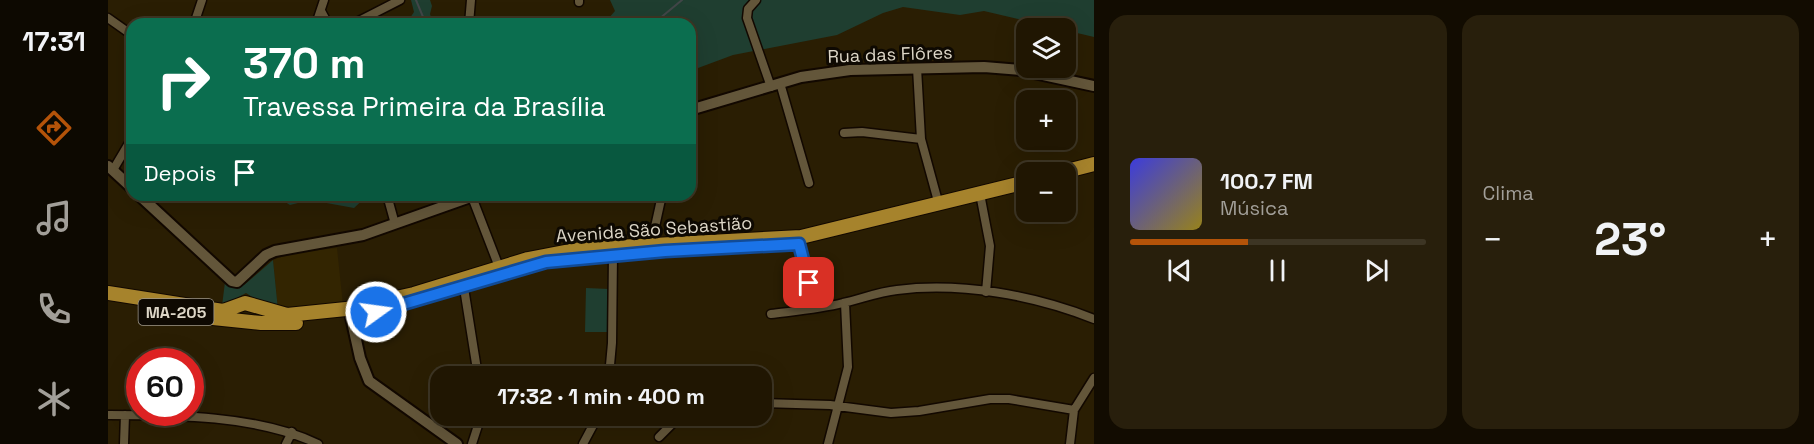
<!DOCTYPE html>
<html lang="pt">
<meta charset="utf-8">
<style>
body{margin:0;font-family:"Space Grotesk",sans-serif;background:#281f0c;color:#f1f3f6;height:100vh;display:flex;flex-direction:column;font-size:22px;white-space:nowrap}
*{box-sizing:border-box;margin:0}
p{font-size:20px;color:#a29f99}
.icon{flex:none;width:33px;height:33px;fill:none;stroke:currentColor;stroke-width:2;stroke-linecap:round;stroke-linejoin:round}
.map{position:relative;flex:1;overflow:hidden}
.side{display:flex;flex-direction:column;gap:15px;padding:15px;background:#120c01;width:720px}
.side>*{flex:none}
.banner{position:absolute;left:18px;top:18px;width:570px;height:183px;border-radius:18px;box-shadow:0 6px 24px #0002,0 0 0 2px #3d3524;background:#0b6e4f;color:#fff;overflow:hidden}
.fabs{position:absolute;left:908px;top:18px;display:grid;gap:12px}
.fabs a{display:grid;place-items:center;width:60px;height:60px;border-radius:12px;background:#201602;box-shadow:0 6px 24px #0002,0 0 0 2px #3d3524;font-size:30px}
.speed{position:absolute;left:18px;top:348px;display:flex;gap:12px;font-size:30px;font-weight:700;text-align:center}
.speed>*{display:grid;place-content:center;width:78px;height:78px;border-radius:50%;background:#201602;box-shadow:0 6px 24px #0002,0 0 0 2px #3d3524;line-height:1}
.speed .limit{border:9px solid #d22;background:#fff;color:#111}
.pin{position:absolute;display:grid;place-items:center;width:51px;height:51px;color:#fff;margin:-26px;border-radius:12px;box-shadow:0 3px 9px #0006}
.me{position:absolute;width:66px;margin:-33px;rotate:76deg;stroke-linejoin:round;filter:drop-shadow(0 0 4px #0008)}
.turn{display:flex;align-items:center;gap:21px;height:126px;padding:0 18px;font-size:27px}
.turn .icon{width:78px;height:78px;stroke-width:2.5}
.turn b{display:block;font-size:42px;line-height:51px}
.then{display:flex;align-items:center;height:57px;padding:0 18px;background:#0003;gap:12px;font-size:22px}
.big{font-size:45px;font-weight:700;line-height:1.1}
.side .tile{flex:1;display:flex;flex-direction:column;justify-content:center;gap:9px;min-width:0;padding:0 21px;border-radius:18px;background:#281f0c}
.song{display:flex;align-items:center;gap:18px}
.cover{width:72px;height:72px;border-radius:9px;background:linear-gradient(135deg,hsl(240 70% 55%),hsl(50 70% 35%))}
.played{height:6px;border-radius:3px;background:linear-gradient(90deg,#b45309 40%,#3d3524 40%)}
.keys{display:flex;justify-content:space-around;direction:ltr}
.heat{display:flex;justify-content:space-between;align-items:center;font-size:33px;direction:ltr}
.side .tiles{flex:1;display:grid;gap:15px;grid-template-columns:repeat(2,1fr)}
.trip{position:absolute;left:322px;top:366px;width:342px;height:60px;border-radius:18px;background:#201602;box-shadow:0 6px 24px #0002,0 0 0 2px #3d3524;font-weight:700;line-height:60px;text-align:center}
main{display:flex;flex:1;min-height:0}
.tab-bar{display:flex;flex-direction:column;width:108px;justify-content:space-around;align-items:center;background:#0d0901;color:#a29f99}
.tab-bar .icon{width:42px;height:42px}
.tab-bar .on{color:#b45309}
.tab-bar b{font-size:27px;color:#f1f3f6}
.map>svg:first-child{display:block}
.built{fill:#332501}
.green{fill:#1f3e30}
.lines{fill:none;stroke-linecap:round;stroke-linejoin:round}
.stream{stroke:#424648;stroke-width:2}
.minor-casing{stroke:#120800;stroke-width:11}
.tertiary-casing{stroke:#120800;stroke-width:14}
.primary-casing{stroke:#120800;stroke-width:16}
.minor{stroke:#63563a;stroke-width:8}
.tertiary{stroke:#63563a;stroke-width:10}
.primary{stroke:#a6832c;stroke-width:14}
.route-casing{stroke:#114b97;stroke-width:15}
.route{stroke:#1a73e8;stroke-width:10}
.labels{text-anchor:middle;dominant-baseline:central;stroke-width:6;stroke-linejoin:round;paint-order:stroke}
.shield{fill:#0e0902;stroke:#9f988c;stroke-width:1.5}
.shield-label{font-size:16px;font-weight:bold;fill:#ddd6c7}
.street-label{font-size:18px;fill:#ddd6c7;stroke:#0e0902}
</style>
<main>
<nav class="tab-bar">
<b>17:31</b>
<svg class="icon on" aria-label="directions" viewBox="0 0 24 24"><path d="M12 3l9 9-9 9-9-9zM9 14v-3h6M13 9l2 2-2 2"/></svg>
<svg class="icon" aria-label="music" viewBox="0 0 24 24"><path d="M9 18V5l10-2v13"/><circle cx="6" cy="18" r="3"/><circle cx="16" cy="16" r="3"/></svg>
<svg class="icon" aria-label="phone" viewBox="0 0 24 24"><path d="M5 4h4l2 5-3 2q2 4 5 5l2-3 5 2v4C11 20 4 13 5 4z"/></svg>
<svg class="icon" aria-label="climate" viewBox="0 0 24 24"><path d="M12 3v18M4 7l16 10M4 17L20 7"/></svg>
</nav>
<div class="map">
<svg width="986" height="444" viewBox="0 0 986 444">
<rect width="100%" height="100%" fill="#2a1e03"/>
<path class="built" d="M 229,248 L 235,305 L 170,310 L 165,260 L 183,253 Z"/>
<path class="green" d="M 303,0 L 322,0 L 324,6 L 322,14 L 325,24 L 298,24 L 306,12 Z
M 502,0 L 986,0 L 986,37 L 876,11 L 852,15 L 795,7 L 775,13 L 729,35 L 625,55 L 582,71 L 582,24 L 442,24 L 500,19 L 507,11 Z
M 166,195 L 260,195 L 246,208 L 202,200 L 182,205 Z
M 165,260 L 170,310 L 158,306 L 138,293 L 114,306 L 117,282 L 127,287 L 136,285 Z
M 478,288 L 501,289 L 500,332 L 477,332 Z"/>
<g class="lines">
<path class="stream" d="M 308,0 L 318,24
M 545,24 L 574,0"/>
<g class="minor-casing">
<path id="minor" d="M 471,0 L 471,2
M 648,0 L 640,9 L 639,18 L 663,87
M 213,11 L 220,24
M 0,18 L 24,35
M 86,24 L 94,0
M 208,24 L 216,0
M 245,24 L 292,0
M 361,24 L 363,0
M 809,68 L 813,139 L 831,205
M 672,83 L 701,183
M 736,133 L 754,132 L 813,139
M 5,170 L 24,138
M 279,195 L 287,224
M 364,197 L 391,267
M 873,199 L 882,246 L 878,292
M 691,244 L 701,283
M 543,245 L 554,195
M 356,288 L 370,376
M 663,314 C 687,311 712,309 735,303 C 753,299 770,292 789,290 C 853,282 926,295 986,319
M 501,376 L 504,343 L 505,255
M 654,403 L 722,405 L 783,413 L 811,411 L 882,399 L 901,399 L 966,410
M 0,415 C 66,415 150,415 210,444
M 551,437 L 572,416
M 16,444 L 17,415
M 178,444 L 184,432
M 364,444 L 373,416
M 475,444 L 490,416
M 720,444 L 740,367 L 737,303
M 962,444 L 966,410 L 986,378"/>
</g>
<g class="tertiary-casing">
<path id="tertiary" d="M 582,110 L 693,77 L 742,70 L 876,67 L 912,70 L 986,86
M 0,166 L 24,188
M 31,195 L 124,281 L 129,282 L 158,255 L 167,251 L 255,235 L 368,195
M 243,317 L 252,358 L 261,381 L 349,444"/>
</g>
<g class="primary-casing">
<path id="primary" d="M 955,172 L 986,164
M 0,293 L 115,311 L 137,303 L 179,315 L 238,309 L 306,294 L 420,259 L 472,249 L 693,237 L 918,182
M 105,318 L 153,323 L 188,323"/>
</g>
<use href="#minor" class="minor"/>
<use href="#tertiary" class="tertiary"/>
<use href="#primary" class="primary"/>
</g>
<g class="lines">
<g class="route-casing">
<path id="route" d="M 268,312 L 438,262 L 557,251 L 691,244 L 701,283"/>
</g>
<use href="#route" class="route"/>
</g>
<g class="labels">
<rect class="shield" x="30.5" y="299" width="75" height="26" rx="4.5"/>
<g class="shield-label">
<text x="68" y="312">MA-205</text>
</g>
<g class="street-label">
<text transform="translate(782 54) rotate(-2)">Rua das Flôres</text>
<text transform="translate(546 229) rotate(-4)">Avenida São Sebastião</text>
</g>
</g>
</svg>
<div class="fabs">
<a><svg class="icon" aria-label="layers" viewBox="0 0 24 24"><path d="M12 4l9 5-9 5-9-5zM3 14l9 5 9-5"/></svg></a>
<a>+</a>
<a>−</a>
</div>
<div class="speed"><div class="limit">60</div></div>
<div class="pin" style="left:701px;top:283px;background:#d93025"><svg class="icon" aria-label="arrive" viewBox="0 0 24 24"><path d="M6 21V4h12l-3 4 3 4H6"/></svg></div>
<svg class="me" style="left:268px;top:312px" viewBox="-20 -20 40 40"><circle r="17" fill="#1a73e8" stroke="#fff" stroke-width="3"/><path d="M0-11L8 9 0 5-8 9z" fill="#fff"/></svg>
<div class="trip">17:32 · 1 min · 400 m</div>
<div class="banner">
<div class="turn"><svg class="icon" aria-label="right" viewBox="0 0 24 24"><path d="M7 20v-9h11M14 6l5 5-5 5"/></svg><div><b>370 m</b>Travessa Primeira da Brasília</div></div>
<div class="then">Depois<svg class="icon" aria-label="arrive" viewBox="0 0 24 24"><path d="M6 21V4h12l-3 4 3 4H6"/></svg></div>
</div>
</div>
<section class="side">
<div class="tiles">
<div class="tile">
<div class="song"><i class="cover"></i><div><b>100.7 FM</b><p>Música</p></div></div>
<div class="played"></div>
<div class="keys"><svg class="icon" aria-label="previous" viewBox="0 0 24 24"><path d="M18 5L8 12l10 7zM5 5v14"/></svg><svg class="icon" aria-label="pause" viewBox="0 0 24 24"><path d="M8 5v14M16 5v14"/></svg><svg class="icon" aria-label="next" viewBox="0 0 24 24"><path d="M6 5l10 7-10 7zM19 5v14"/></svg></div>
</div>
<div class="tile"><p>Clima</p>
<div class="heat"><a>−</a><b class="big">23°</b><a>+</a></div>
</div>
</div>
</section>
</main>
